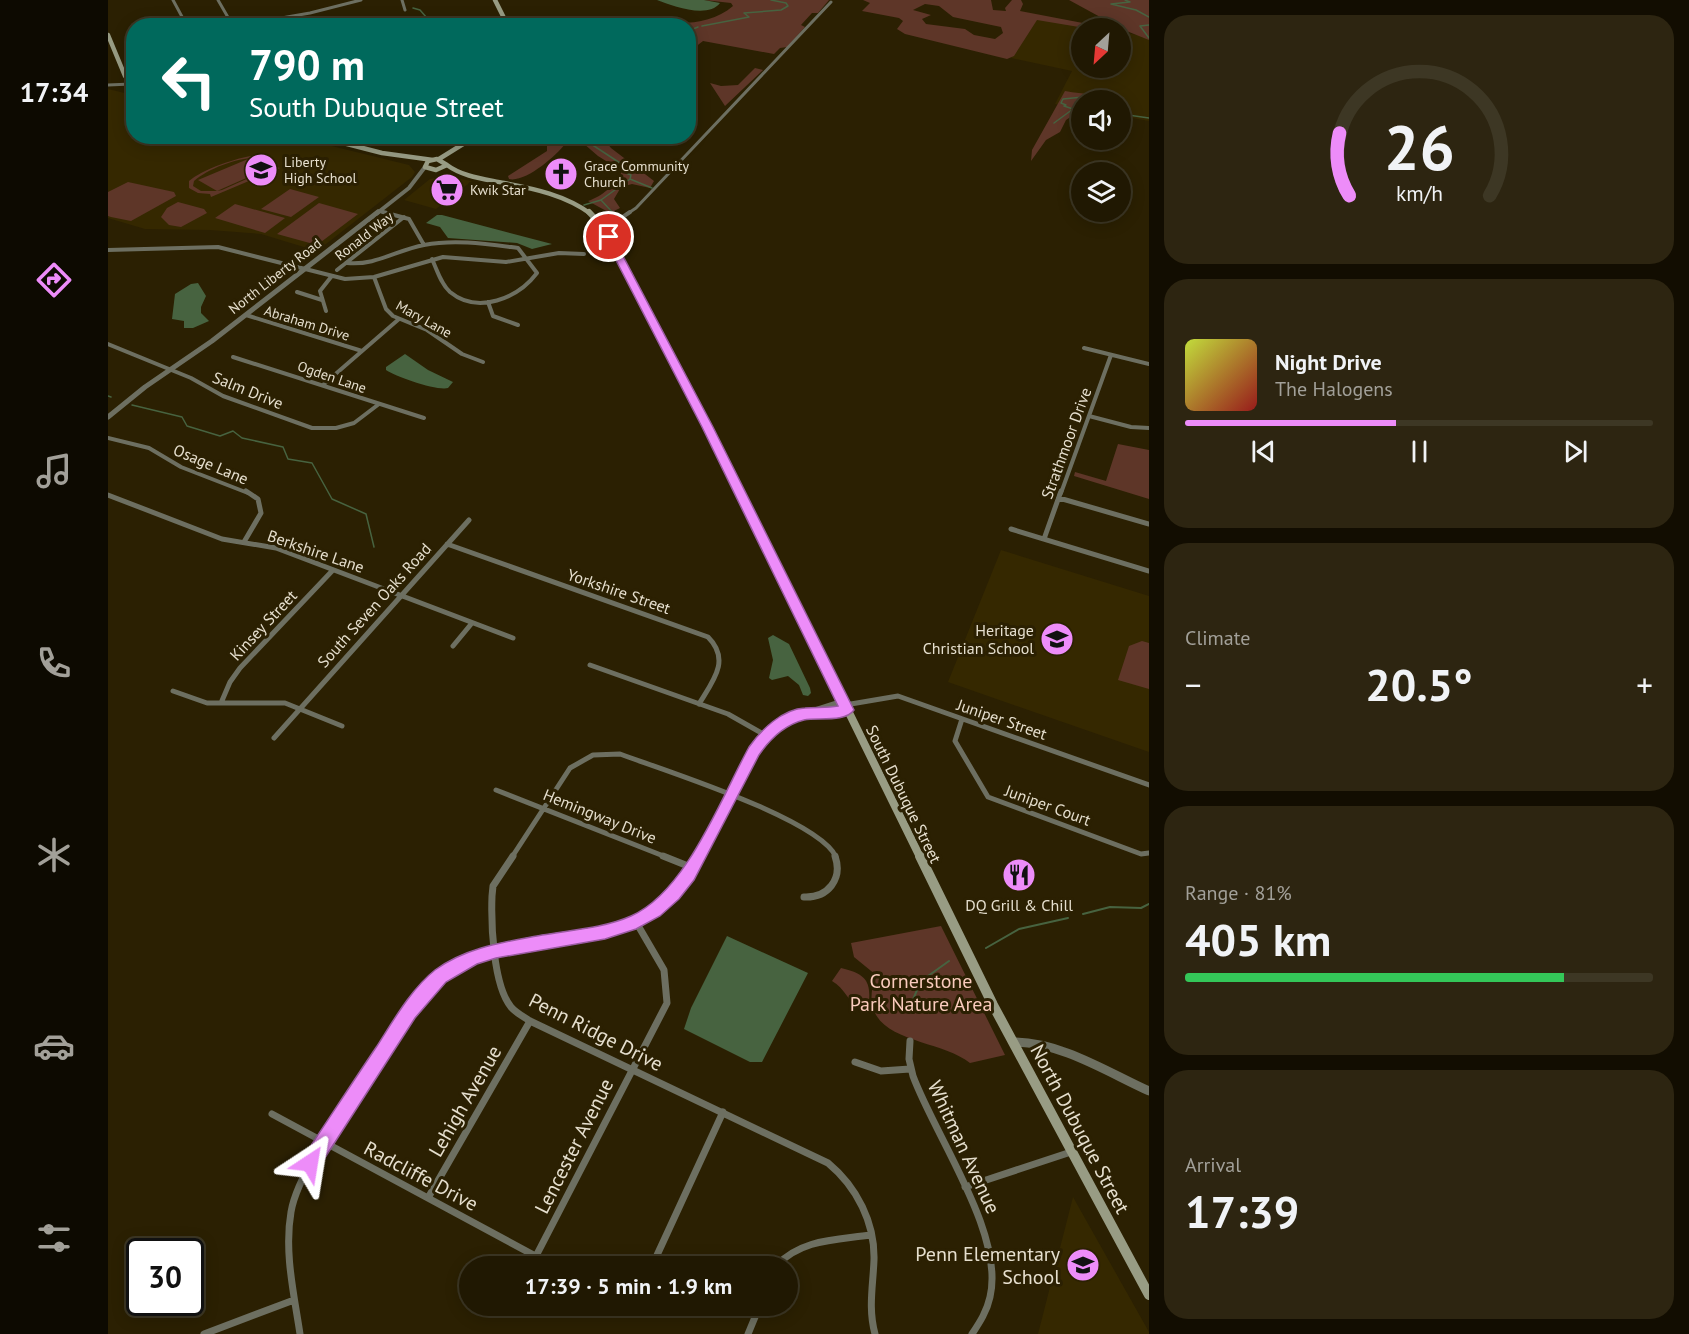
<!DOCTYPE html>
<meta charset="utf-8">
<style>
body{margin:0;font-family:"PT Sans",sans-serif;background:#2d2511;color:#f1f3f6;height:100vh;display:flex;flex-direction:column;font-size:22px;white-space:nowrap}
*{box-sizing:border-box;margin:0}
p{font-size:20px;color:#a2a099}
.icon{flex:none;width:33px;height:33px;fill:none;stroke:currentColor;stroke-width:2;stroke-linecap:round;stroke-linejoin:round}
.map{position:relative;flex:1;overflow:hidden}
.side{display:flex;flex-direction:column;gap:15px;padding:15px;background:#120d01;width:540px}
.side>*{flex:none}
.banner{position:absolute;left:18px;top:18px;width:570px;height:126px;border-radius:24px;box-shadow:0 3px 15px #0003,0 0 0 2px #3d3724;background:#00695c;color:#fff;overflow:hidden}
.needle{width:39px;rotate:206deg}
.buttons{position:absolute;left:963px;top:18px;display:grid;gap:12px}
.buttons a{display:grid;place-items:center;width:60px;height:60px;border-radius:50%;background:#201802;box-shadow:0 3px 15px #0003,0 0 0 2px #3d3724;font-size:30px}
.speed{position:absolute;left:18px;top:1238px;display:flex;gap:12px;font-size:30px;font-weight:700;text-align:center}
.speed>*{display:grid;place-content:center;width:78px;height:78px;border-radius:50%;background:#201802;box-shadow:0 3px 15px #0003,0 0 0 2px #3d3724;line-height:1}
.speed .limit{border:3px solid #111;border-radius:9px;background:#fff;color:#111}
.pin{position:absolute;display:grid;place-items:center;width:51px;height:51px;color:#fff;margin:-26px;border:3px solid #fff;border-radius:50%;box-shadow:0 2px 6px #0007}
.me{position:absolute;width:66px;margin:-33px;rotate:33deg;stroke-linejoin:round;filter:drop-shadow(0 0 4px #0008)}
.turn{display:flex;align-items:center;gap:21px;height:126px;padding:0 24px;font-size:27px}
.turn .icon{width:78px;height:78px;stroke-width:2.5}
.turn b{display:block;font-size:42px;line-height:51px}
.big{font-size:45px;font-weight:800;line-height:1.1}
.side .widget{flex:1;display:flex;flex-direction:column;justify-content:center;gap:9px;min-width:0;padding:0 21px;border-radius:24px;background:#2d2511}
.side .dial{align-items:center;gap:0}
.dial svg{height:156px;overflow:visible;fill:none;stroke:#3d3724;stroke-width:7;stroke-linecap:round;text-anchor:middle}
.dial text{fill:#f1f3f6;stroke:none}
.song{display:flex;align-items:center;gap:18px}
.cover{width:72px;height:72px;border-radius:9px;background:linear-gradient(135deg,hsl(70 70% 55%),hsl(0 70% 35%))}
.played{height:6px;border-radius:3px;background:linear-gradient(90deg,#ed8cf9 45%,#3d3724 45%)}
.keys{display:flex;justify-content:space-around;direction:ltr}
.heat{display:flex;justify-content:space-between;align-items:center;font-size:33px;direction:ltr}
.charge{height:9px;border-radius:4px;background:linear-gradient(90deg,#34c759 81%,#3d3724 0)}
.trip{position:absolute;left:351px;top:1256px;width:339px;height:60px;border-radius:30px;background:#201802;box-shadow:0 3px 15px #0003,0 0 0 2px #3d3724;font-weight:800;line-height:60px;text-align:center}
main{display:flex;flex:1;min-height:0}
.tabs{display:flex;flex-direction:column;width:108px;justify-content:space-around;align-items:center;background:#0d0a01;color:#a2a099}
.tabs .icon{width:42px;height:42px}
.tabs .on{color:#ed8cf9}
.tabs b{font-size:27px;color:#f1f3f6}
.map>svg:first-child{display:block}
.built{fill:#352800}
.green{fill:#5e3628;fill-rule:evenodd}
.water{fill:#476340}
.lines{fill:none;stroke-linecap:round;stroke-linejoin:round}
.stream-far1{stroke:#476340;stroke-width:1.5}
.stream{stroke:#476340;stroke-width:2}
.minor-far3{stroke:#6d6f61;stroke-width:3}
.minor-far2{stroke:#6d6f61;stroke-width:4}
.minor-far1{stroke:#6d6f61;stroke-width:5}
.minor{stroke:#6d6f61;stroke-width:7}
.tertiary-far2{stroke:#6d6f61;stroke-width:4}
.tertiary-far1{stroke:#6d6f61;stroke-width:5}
.tertiary{stroke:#6d6f61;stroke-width:9}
.secondary-far3{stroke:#989c84;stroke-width:4.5}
.secondary-far2{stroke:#989c84;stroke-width:6}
.secondary-far1{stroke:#989c84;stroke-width:8}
.secondary{stroke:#989c84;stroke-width:10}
.route{fill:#ed8cf9;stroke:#9a5ba2;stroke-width:1.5}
.labels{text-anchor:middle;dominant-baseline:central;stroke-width:6;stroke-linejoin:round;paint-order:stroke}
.far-poi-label{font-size:14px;fill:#e6dfce;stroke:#2b2002;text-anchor:start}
.far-street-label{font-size:14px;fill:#e6dfce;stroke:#2b2002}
.street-label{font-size:16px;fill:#e6dfce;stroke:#2b2002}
.poi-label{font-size:16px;fill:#e6dfce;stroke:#2b2002;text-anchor:end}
.near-park-label{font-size:20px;fill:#facbbd;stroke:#2b2002}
.near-street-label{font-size:20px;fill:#e6dfce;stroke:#2b2002}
.near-poi-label{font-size:20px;fill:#e6dfce;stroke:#2b2002;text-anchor:end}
</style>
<main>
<nav class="tabs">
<b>17:34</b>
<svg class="icon on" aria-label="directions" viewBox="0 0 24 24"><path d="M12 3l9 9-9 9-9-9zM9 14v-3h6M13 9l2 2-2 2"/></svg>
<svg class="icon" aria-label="music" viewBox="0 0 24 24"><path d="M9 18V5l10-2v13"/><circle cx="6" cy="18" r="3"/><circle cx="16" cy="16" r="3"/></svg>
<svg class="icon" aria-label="phone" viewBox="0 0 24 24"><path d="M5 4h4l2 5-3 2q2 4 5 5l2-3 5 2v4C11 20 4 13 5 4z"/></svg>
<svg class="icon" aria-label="climate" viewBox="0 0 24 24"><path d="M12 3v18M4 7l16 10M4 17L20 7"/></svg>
<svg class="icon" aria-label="car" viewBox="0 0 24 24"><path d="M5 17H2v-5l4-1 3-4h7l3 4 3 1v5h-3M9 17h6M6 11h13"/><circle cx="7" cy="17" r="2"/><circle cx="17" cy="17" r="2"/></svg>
<svg class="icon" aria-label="filters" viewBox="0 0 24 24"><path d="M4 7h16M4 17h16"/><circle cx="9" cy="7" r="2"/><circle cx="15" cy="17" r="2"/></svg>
</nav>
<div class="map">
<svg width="1041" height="1334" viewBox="0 0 1041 1334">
<rect width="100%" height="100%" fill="#2b2002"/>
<path class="built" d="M 927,18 L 990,28 L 974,28 L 974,68 L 1012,68 L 1013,32 L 1041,37 L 1041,121 L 1013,116 L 1012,100 L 974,100 L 973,109 L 947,104 L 964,71 L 903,58 Z
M 0,89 L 25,95 L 26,136 L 187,137 L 301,165 L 307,172 L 304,177 L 209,251 L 153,234 L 102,230 L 37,229 L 0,218 Z
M 336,176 L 364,181 L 328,209 L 296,200 L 322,179 Z
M 893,550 L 1041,596 L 1041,752 L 840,682 Z
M 965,1197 L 1041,1332 L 1041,1334 L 930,1334 Z"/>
<path class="green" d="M 596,0 L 721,0 L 710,13 L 704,13 L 693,25 L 697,27 L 679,47 L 672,48 L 666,54 L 595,41 L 581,52 L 580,26 L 505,26 L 518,16 C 552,23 596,31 625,6 L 623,3 Z
M 755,0 L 883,0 L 885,10 L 898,11 L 897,8 L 904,0 L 913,0 L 915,4 L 912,11 L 1001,28 L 977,28 L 929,20 L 906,56 L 899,59 L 797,34 L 789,29 L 795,21 L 791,18 L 754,11 L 762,3 ZM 817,4 L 831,6 L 845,17 L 893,27 L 895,33 L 887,39 L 866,35 L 857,29 L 818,24 L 814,19 L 823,15 L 805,10 Z
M 961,0 L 1041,0 L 1041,40 L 1016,30 Z
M 647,68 L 655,70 L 617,106 L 602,83 L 613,86 L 630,85 Z
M 957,91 C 976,95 993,93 1011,100 L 974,100 L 973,110 L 958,120 L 952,132 L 938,140 L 923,161 L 924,150 Z
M 439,137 L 449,137 L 457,144 C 448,156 417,183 401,179 L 400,176 L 439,151 Z
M 468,137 L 494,137 L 503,148 L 546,181 L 542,188 L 524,184 L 513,187 L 506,199 L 512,208 L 502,213 L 480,201 C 493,197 509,184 514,171 L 490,156 Z
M 153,155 L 165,159 L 168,167 L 172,168 L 103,197 L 102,194 L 90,193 L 81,188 L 81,181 C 95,169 135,155 153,155 ZM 153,158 L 163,163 L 161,169 L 114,190 L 109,191 L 159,169 L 140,159 L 90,180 L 109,191 L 93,191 L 85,186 L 86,181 C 101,168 133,156 153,158 Z
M 20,182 L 66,192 L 68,196 L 23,221 L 3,217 L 0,216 L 0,192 Z
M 182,189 L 211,197 L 183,217 L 153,209 Z
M 70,202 L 96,209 L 99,213 L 73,227 L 61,225 L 53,217 L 59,208 Z
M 211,203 L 250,214 L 209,245 L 169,234 Z
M 127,204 L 177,218 L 157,233 L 107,218 Z
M 1010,444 L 1041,450 L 1041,499 L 966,476 L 967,472 L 998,481 Z
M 1034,641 L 1041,643 L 1041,689 L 1010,680 L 1021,646 Z
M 833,926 L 897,1055 L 862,1063 C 829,1036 743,1044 768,975 L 746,957 L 743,943 Z
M 733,968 C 760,974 764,983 760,1009 L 750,1009 C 739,999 737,989 724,981 Z"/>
<path class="water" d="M 549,0 L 596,0 L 612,3 C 600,19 564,6 549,0 Z
M 329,215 L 334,215 L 444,244 L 424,249 L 409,243 L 340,238 L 332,227 L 318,223 Z
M 90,283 L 98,296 L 93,307 L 93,313 L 101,321 L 85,328 L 76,328 L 76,321 L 64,319 L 67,294 L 83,284 Z
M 297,354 L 320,370 L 345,382 L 340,388 C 329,391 288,377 278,370 L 278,367 Z
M 665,635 L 681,644 L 702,688 L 703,693 L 700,696 L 695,695 L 691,685 L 680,676 L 664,680 L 661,678 L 665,660 L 660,638 Z
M 619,936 L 700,973 L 654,1062 L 642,1062 L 576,1029 L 583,1008 Z"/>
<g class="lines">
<path class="stream-far1" d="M 1017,0 L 1022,2 L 1003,4 L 1028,10 L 1041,17
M 305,8 L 312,10 L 319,18 L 330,19 L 342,26
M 1041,25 L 1032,26 L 1041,38
M 594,26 L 641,17 L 636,13 L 673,10 L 680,6 L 678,3 L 663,0
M 580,31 L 590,27
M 981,96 L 1003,100
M 1012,109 L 1020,115 L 1041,118
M 946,123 L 965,109 L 956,106 L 958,105 L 953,103 L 955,99 L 975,97
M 522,179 L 544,188
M 493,200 L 506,214
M 476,205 L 493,200 L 522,179 L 523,175 L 518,173 L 515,165 L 480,142 L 478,136
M 0,396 L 3,397
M 24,405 L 74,417 L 79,426 L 112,436 L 125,431 L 134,438 L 175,447 L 180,459 L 204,463 L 224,499 L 258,514 L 266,547"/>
<path class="stream" d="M 975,914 L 1002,907 L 1033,908 L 1041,904
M 878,948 L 911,929 L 960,918
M 800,1011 L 813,981 L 841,961"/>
<path class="minor-far3" d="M 65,0 L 79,26
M 110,0 L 125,26
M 294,0 L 297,10
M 397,20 L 419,20 L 433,26
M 127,26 L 202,13 L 253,0
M 0,85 L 23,84
M 270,211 L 281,214
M 519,214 L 528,208 L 723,2"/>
<path class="minor-far2" d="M 275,212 L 301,219 L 316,245
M 495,227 L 503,225 L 522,212
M 0,250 L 110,247 L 237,279 L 266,277 L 335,257 L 398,262 L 451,253 L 476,254
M 239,263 C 267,266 289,250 316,245 C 347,239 379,244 410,248 L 429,273 C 410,298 370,315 342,292 C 333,284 329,270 324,259
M 229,270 L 296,217
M 266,277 L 278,309 L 285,316 L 319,330 L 354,354 L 375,362
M 189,292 L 214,300
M 380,302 L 385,316 L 410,325
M 218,311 L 212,291 L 223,277
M 138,315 L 254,351
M 0,344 L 83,378 L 115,396 L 204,428 L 228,428 L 246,423 L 271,404
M 976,348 L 1041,364
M 125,357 L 316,418
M 216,384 L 291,319
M 981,416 L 1023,427 L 1041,428
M 0,438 L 41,448 L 73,467 L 140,493
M 953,493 L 1003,355"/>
<path class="minor-far1" d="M 0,495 L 114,539 L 168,548 L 405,638
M 951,498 L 1041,524
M 903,529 L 1041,571
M 936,539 L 953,491
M 136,542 L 153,513 L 150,499 L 138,491
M 339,544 L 600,637 C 623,660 605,681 591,704
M 345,646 L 364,623
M 482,665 L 620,714 L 657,735
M 65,691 L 99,703 L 177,703 L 234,726
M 113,703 L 122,682 L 132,668 L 225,570
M 737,705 L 790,696 L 1041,785
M 697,713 L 706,715 L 739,709
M 854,719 L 847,741 L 880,797 L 1033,854 L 1041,853
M 166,738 L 361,520
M 388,790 L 558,857
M 404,857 L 462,768 L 485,755 L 512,754 C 555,770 711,819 728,857
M 591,857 L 654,740 L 685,717 L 735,701"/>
<path class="minor" d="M 405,856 L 385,886 L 384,896 C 383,923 385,985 403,1007 C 408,1013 416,1017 422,1021 L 720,1163 C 749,1187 767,1223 766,1260 C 765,1286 760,1308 767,1334
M 555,856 L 585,868
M 696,897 C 720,898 735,879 727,856
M 802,1041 L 801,1059 L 805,1076 C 827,1136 897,1234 882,1297 C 879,1311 872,1322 864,1334
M 747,1062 L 773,1071 L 802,1069
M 164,1114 L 446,1266
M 857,1187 L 963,1152
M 320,1198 L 422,1021
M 428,1256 L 559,1003 L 556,970 L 528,922
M 544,1266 L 615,1112
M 668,1266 C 693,1239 728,1240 762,1235
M 96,1334 L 186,1300
M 192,1334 C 186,1294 176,1252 183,1212 C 190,1170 244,1099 268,1062 C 282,1041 295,1017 311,997 C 323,983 340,969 357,961 C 420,932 501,950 556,903 C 571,890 582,872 592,856
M 640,1334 L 652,1305"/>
<path class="tertiary-far2" d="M 268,214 L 301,188 L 317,167"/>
<path class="tertiary-far1" d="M 0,417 L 37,387 L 104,341 L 270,212"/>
<path class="tertiary" d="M 905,1042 C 953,1042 999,1072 1041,1091"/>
<path class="secondary-far3" d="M 387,0 L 400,26
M 0,35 L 17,76 L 26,86
M 208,136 L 274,153 L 325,160
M 329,159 L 339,165 L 328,170 L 317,167 L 320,161 Z
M 331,159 L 368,136
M 339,165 C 355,177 377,179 396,183 C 427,189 457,195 483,214"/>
<path class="secondary-far2" d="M 481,212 L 495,227 L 632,493"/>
<path class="secondary-far1" d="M 632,491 L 812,857"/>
<path class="secondary" d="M 812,856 L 885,1005 L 1041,1295"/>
</g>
<path class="route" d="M 501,235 L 505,237 L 605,427 L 746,710 C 737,723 709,717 696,720 C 676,725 662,739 651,755 L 586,880 L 571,899 L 552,916 L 528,929 L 497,939 L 388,958 L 369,964 L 338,982 L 307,1018 L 209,1170 L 202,1172 L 196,1170 L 193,1163 L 196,1156 C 220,1120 244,1083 269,1046 C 285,1021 303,989 327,970 C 358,947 397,942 434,935 C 463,930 496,928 523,916 C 578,892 613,798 641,747 C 653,730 674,709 697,708 C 709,707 719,708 730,706 L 594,427 L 496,237 Z"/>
<defs>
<g id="school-disc" transform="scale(1.725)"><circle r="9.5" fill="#ed8cf9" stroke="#2b2002"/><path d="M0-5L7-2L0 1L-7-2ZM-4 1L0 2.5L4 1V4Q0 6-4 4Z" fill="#111"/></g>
<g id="church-disc" transform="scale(1.725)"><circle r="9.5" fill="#ed8cf9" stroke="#2b2002"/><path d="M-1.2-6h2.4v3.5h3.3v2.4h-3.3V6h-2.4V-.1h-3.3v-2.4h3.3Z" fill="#111"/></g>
<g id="supermarket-disc" transform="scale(1.725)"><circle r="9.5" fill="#ed8cf9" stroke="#2b2002"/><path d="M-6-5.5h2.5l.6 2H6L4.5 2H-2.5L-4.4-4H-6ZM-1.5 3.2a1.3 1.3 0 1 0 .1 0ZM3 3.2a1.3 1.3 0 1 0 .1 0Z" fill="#111"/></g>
<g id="restaurant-disc" transform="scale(1.725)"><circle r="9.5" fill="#ed8cf9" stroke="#2b2002"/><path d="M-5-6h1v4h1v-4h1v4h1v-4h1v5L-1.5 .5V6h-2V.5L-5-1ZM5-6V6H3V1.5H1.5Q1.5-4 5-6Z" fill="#111"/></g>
</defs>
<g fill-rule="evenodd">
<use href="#school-disc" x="153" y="170"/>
<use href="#church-disc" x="453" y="174"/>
<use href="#supermarket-disc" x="339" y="190"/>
<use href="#school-disc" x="949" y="639"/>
<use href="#restaurant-disc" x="911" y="875"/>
<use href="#school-disc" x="975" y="1265"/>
</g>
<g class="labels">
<g class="far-poi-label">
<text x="176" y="162">Liberty<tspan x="176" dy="16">High School</tspan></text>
<text x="476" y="166">Grace Community<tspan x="476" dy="16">Church</tspan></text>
<text x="362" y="190">Kwik Star</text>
</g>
<g class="far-street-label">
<text transform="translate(256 236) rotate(-38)">Ronald Way</text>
<text transform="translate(167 276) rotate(-38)">North Liberty Road</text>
<text transform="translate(316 319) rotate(29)">Mary Lane</text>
<text transform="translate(199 323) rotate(17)">Abraham Drive</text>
<text transform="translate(224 377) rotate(19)">Ogden Lane</text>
</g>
<g class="street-label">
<text transform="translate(140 390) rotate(22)">Salm Drive</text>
<text transform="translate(958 443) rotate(-70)">Strathmoor Drive</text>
<text transform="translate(103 464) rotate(23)">Osage Lane</text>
<text transform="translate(208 551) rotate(19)">Berkshire Lane</text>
<text transform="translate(511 591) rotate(19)">Yorkshire Street</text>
<text transform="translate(266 605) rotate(-48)">South Seven Oaks Road</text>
<text transform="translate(155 625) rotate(-47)">Kinsey Street</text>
<text transform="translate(894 719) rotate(19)">Juniper Street</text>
<text transform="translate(796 794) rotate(64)">South Dubuque Street</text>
<text transform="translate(940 805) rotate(20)">Juniper Court</text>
<text transform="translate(492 816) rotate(22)">Hemingway Drive</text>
</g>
<g class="poi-label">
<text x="926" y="630">Heritage<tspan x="926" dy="18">Christian School</tspan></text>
<text x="911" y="905" text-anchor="middle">DQ Grill &amp; Chill</text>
</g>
<g class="near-park-label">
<text x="813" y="981">Cornerstone<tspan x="813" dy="23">Park Nature Area</tspan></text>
</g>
<g class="near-street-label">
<text transform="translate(488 1032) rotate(27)">Penn Ridge Drive</text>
<text transform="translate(357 1101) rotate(-60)">Lehigh Avenue</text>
<text transform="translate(972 1129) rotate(62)">North Dubuque Street</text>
<text transform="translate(466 1146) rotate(-63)">Lencester Avenue</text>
<text transform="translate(856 1147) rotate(65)">Whitman Avenue</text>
<text transform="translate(313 1176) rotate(28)">Radcliffe Drive</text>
</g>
<g class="near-poi-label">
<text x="952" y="1254">Penn Elementary<tspan x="952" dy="23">School</tspan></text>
</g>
</g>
</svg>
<div class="buttons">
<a><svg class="needle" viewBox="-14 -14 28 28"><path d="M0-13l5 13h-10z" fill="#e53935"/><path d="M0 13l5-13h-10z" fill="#a2a099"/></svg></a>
<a><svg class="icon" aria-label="sound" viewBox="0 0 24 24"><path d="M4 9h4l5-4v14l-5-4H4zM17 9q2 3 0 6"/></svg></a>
<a><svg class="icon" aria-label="layers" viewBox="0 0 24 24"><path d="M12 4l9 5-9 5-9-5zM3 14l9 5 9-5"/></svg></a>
</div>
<div class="speed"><div class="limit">30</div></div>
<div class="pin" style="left:501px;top:237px;background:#d93025"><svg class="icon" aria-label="arrive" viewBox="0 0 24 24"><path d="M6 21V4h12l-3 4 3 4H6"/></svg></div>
<svg class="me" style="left:202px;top:1163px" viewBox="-20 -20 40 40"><path d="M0-17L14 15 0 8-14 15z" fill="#ed8cf9" stroke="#fff" stroke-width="4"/></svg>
<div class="trip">17:39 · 5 min · 1.9 km</div>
<div class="banner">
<div class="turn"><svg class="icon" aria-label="left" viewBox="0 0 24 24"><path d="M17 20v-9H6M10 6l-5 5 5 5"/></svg><div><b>790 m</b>South Dubuque Street</div></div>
</div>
</div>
<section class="side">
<div class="widget dial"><svg viewBox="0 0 100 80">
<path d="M14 69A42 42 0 1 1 86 69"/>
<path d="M14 69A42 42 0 0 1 9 37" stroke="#ed8cf9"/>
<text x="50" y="56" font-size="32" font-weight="700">26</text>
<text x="50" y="72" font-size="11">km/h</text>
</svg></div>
<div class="widget">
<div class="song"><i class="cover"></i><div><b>Night Drive</b><p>The Halogens</p></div></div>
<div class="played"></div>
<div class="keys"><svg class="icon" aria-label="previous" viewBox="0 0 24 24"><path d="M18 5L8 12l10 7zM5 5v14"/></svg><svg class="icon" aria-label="pause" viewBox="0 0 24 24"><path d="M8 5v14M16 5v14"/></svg><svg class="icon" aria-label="next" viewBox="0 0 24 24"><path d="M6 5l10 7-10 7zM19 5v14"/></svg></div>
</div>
<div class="widget"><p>Climate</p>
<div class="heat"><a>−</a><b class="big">20.5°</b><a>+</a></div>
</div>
<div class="widget"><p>Range · 81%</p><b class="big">405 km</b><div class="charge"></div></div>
<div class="widget"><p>Arrival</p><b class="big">17:39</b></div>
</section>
</main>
